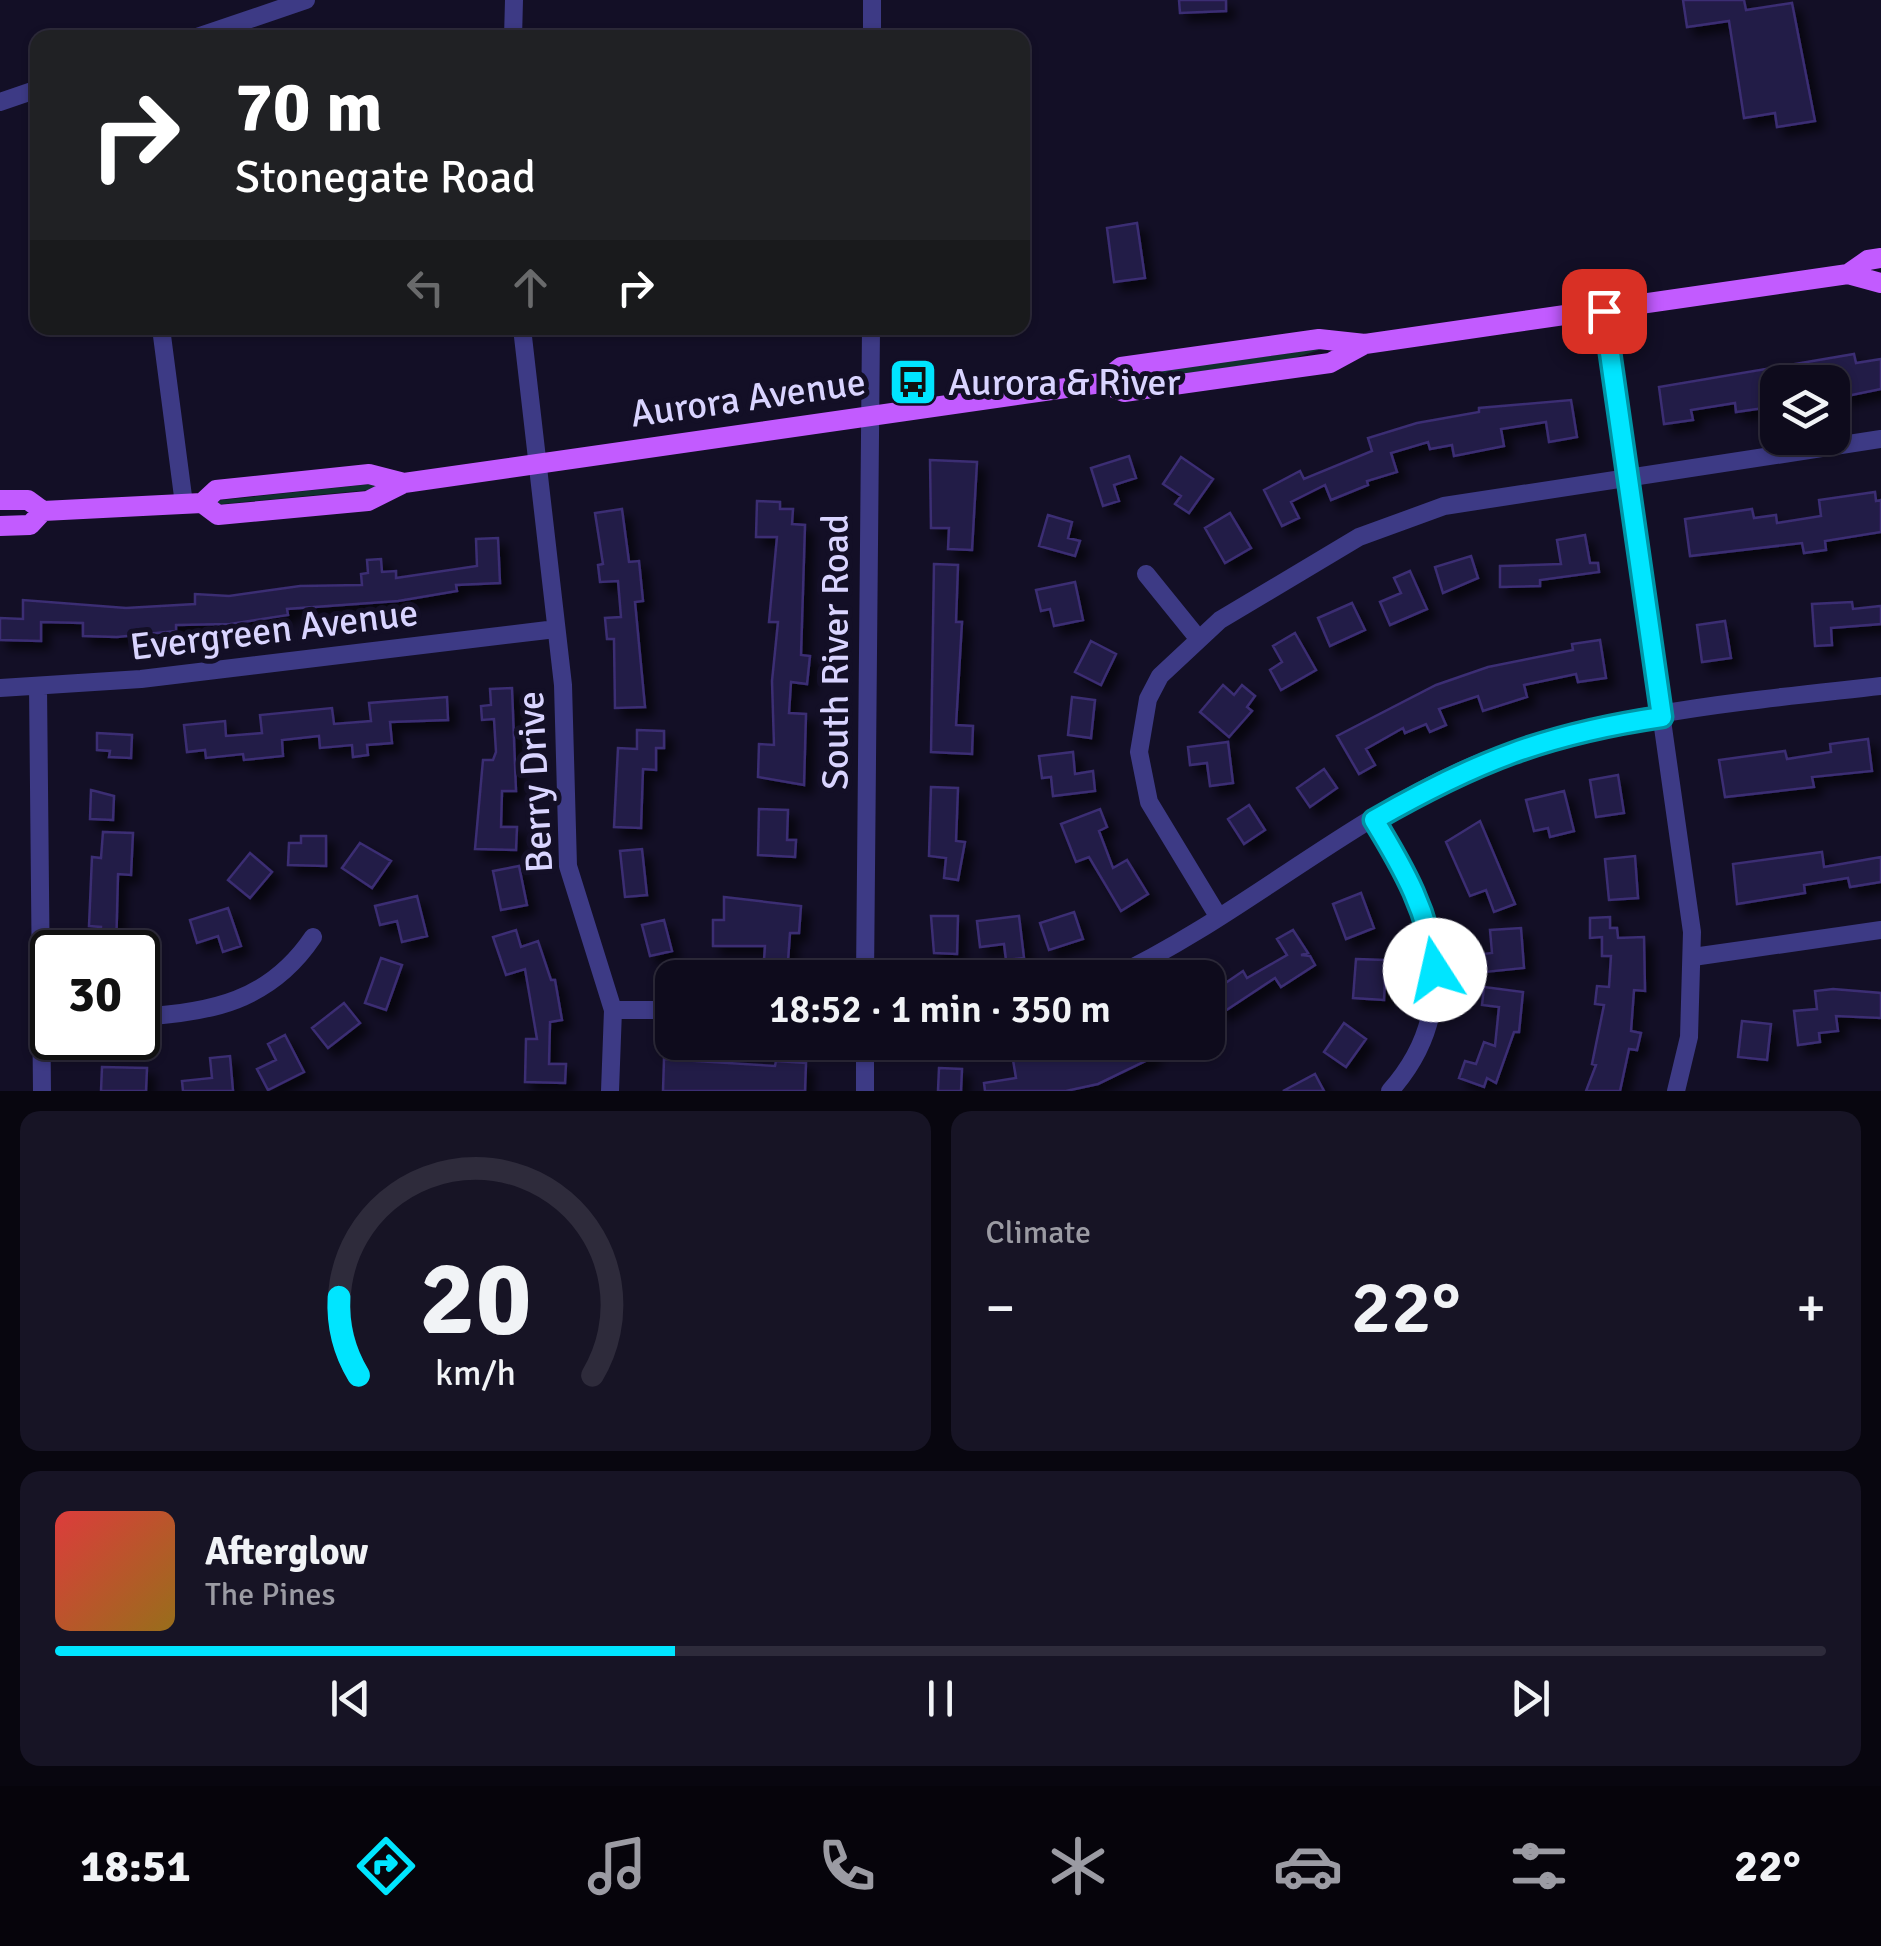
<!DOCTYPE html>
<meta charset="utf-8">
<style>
body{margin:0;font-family:Signika,sans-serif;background:#171425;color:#f1f3f6;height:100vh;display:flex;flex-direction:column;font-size:38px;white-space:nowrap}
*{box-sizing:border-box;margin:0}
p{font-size:32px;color:#9b9ba3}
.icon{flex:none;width:55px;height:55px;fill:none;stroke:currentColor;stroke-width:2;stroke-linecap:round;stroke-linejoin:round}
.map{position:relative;height:1091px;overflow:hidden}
.details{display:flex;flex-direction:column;gap:20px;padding:20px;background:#08060f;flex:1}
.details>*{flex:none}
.top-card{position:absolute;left:30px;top:30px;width:1000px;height:305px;border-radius:20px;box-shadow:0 2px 8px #0004,0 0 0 2px #2e2b3b;background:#202124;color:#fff;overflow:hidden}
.fabs{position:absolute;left:1760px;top:365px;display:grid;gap:20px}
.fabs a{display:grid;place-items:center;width:90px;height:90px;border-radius:20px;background:#0e0b1c;box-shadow:0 2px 8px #0004,0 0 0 2px #2e2b3b;font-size:50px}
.speed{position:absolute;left:30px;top:930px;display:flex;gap:20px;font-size:50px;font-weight:700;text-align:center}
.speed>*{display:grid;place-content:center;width:130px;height:130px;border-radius:50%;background:#0e0b1c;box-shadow:0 2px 8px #0004,0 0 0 2px #2e2b3b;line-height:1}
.speed .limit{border:5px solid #111;border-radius:15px;background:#fff;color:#111}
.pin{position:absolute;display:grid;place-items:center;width:85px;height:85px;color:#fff;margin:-42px;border-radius:20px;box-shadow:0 5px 15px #0006}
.me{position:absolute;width:110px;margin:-55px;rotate:350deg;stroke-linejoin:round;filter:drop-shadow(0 0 8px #0008)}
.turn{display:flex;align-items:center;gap:35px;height:210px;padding:0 40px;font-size:45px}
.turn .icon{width:130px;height:130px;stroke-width:2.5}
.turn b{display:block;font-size:70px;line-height:85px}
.lanes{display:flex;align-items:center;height:95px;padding:0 40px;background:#0003;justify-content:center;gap:50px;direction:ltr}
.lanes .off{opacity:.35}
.big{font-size:75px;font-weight:600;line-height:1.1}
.details .card{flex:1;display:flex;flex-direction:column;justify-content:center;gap:15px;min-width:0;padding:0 35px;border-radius:20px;background:#171425}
.details .dial{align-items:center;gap:0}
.dial svg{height:260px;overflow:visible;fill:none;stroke:#2e2b3b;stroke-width:7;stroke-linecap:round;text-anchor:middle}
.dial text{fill:#f1f3f6;stroke:none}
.song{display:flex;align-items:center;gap:30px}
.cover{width:120px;height:120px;border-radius:15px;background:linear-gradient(135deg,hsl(0 70% 55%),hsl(40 70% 35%))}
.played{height:10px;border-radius:5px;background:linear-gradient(90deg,#00e5ff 35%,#2e2b3b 35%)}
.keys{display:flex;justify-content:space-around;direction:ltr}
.heat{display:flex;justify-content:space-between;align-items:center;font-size:55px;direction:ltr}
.details .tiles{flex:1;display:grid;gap:20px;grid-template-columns:1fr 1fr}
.card:last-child{grid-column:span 2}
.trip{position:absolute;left:655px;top:960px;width:570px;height:100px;border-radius:20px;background:#0e0b1c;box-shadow:0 2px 8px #0004,0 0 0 2px #2e2b3b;font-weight:600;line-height:100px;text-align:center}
.tab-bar{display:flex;height:160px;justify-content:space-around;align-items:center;background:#06040b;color:#9b9ba3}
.tab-bar .icon{width:70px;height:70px}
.tab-bar .current{color:#00e5ff}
.tab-bar b{font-size:45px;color:#f1f3f6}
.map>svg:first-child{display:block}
.green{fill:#12302f}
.building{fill:#241b47;stroke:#3b2d73;stroke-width:2.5;filter:url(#shadow)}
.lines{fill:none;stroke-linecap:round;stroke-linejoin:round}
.minor{stroke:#3d3a85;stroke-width:18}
.major{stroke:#c25bff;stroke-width:20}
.route-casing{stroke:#0095a6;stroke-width:25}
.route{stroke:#00e5ff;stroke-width:18}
.labels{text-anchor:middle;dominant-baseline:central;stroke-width:10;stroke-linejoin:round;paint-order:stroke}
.poi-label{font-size:38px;fill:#d9d4ff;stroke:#130f26;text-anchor:start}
.street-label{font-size:38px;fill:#d9d4ff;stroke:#130f26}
</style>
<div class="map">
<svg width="1881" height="1091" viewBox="0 0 1881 1091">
<defs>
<filter id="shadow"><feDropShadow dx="8" dy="8" stdDeviation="5" flood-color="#0009"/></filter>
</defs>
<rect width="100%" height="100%" fill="#130f26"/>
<path class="green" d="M 1325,348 L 1291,359 L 1123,382 L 1167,370 Z
M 390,482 L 369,490 L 213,505 L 213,501 Z"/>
<path class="building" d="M 1179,0 L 1226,0 L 1226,11 L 1180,13 Z
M 1683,0 L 1744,0 L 1746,10 L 1792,3 L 1815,121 L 1777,127 L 1775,113 L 1744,118 L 1729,21 L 1687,27 Z
M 1137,223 L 1145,278 L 1114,282 L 1107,228 Z
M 1854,354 L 1856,363 L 1881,359 L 1881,389 L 1842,397 L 1841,388 L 1832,389 L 1832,382 L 1778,382 L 1778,406 L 1736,412 L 1735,403 L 1691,410 L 1693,420 L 1664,424 L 1659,387 Z
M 1571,400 L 1577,437 L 1549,442 L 1546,422 L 1501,429 L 1504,446 L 1454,456 L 1452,445 L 1430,449 L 1428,442 L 1391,453 L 1397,472 L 1367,481 L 1368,485 L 1331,500 L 1325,485 L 1291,502 L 1299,518 L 1282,526 L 1264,490 L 1300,471 L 1304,479 L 1372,451 L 1368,438 L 1417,423 L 1479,412 L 1479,408 Z
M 1129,456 L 1136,478 L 1114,485 L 1119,501 L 1103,506 L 1091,468 Z
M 1181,457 L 1213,479 L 1189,513 L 1175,504 L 1181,496 L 1163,484 Z
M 930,460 L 977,462 L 972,550 L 948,549 L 949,528 L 931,528 Z
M 1875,492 L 1876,501 L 1881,500 L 1881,532 L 1825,541 L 1826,550 L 1804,553 L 1802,543 L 1690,556 L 1685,519 L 1752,509 L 1754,518 L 1776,515 L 1777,523 L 1821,516 L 1819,500 Z
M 757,501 L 780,502 L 780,509 L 793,509 L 792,524 L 805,525 L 801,655 L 810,656 L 807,684 L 791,682 L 789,713 L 806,714 L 804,785 L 758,777 L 759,744 L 774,745 L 772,681 L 778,622 L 769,622 L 777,537 L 756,537 Z
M 622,509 L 629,562 L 639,561 L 643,601 L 635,602 L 645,707 L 615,708 L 614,639 L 607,639 L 605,618 L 621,617 L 618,581 L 600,582 L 598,565 L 603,564 L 595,513 Z
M 1230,513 L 1251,548 L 1225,563 L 1205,528 Z
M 1048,515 L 1072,522 L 1068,538 L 1080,541 L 1075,556 L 1039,546 Z
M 1585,535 L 1590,563 L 1598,563 L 1599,572 L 1540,580 L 1540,586 L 1500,587 L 1500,566 L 1561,564 L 1557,540 Z
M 498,538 L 500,583 L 456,585 L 457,591 L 398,601 L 287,609 L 288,615 L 230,624 L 176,625 L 176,631 L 117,637 L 83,636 L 83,623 L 41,622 L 41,641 L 0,640 L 0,618 L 23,619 L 23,600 L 126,608 L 195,604 L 195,594 L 229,596 L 300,586 L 362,585 L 361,574 L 368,573 L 367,560 L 381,559 L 382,572 L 396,571 L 396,578 L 477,566 L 476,539 Z
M 1471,556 L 1478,578 L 1443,593 L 1435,567 Z
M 934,564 L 958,565 L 956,622 L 962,622 L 956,725 L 973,726 L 972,754 L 931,752 Z
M 1410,571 L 1427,609 L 1390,625 L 1380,602 L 1401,593 L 1394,578 Z
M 1075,582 L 1083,620 L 1054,626 L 1050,609 L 1041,611 L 1036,590 Z
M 1852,602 L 1853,609 L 1881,606 L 1881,624 L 1831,628 L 1832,645 L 1815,646 L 1812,604 Z
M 1352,603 L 1365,630 L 1330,646 L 1318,618 Z
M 1725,621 L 1731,658 L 1702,662 L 1697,625 Z
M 1295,633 L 1316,670 L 1281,690 L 1270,670 L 1282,662 L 1273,646 Z
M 1600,640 L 1606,678 L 1578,682 L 1576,674 L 1524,685 L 1527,697 L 1483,711 L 1478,696 L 1439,709 L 1446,725 L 1430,732 L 1426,724 L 1405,733 L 1403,728 L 1366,749 L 1375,765 L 1359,774 L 1337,736 L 1436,685 L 1488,667 L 1573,650 L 1572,644 Z
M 1091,641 L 1116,654 L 1101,685 L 1075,672 Z
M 1223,685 L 1234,695 L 1242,685 L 1255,696 L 1247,707 L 1252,711 L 1229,737 L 1200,712 Z
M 512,688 L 516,791 L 502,791 L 501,827 L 517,827 L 516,850 L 475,849 L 483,760 L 493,760 L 496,752 L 494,719 L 482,720 L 481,706 L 491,705 L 490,689 Z
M 447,697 L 448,720 L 390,722 L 392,743 L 367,745 L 368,755 L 353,757 L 352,745 L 320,748 L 319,736 L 282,740 L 283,756 L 244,760 L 243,754 L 206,758 L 205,750 L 187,752 L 184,725 L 225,721 L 226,736 L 262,733 L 260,715 L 332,708 L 334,724 L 371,721 L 369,703 Z
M 1072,697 L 1095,700 L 1091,738 L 1068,735 Z
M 637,730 L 664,731 L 664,748 L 656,748 L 656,770 L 643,769 L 641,828 L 614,827 L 618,748 L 637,749 Z
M 97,733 L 132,735 L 131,758 L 109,757 L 110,751 L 97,750 Z
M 1868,739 L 1872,771 L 1812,777 L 1814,787 L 1725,797 L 1719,760 L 1785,751 L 1787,759 L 1831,752 L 1830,744 Z
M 1228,742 L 1233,783 L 1210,786 L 1207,763 L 1190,765 L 1188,747 Z
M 1073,752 L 1075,774 L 1093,771 L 1095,791 L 1053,796 L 1051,777 L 1042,778 L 1039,756 Z
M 1324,769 L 1337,788 L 1310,807 L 1297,788 Z
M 1618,775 L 1624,813 L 1596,817 L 1590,780 Z
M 931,787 L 958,788 L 956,841 L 965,842 L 958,880 L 944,878 L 946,858 L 929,856 Z
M 91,790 L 114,796 L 113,820 L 90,819 Z
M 1564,791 L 1574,831 L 1550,837 L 1548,828 L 1534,831 L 1526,800 Z
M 1249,805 L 1265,830 L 1244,844 L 1228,819 Z
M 759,809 L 788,810 L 787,840 L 796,840 L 795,857 L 758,855 Z
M 1100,809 L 1107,827 L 1099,831 L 1113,868 L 1127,860 L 1148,894 L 1121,911 L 1089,857 L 1076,862 L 1061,824 Z
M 1480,821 L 1515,904 L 1494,912 L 1486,890 L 1470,896 L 1446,842 Z
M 103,832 L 133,833 L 131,875 L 118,874 L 116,952 L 100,952 L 101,927 L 89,926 L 92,857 L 101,858 Z
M 301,836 L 326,836 L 326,866 L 288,865 L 289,843 L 301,843 Z
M 360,843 L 391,861 L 372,888 L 342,868 Z
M 642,849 L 647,895 L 625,897 L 620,851 Z
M 1822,852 L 1824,867 L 1881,857 L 1881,882 L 1850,887 L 1848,878 L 1804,885 L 1805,893 L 1737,904 L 1733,864 Z
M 250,853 L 272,872 L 250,898 L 228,880 Z
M 1635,856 L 1638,898 L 1609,900 L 1605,859 Z
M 519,866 L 527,905 L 501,910 L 493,871 Z
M 1361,893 L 1374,928 L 1346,939 L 1333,904 Z
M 417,896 L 427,936 L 402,942 L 397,921 L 380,925 L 375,906 Z
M 724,897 L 801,906 L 799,933 L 790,933 L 788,961 L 764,960 L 765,946 L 713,946 L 713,920 L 724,920 Z
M 228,908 L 241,946 L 223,952 L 218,936 L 197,943 L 190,920 Z
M 1074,912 L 1083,939 L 1049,950 L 1040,923 Z
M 931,916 L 958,916 L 957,954 L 934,953 Z
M 1019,916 L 1024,958 L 1006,960 L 1004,944 L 980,947 L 977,921 Z
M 1610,917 L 1610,928 L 1617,928 L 1618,938 L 1644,937 L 1645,991 L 1634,990 L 1631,1031 L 1641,1033 L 1637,1050 L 1629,1049 L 1620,1091 L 1586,1091 L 1596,1065 L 1592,1064 L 1604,1005 L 1595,1004 L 1597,986 L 1609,987 L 1611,956 L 1602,956 L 1602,937 L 1590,938 L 1590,918 Z
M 664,920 L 672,951 L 650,956 L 642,925 Z
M 1521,928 L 1524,968 L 1485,972 L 1483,954 L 1492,953 L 1490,930 Z
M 516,930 L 521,947 L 538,941 L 551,980 L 555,980 L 562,1020 L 550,1022 L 549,1064 L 566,1064 L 565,1083 L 525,1082 L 526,1039 L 537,1039 L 525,969 L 506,975 L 493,937 Z
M 1293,930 L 1308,953 L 1301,955 L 1310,956 L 1315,965 L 1281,987 L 1275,978 L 1222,1013 L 1208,991 L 1208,983 L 1218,975 L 1224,984 L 1243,971 L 1247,978 L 1287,955 L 1277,939 Z
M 381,958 L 402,965 L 386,1010 L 365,1003 Z
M 1356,959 L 1386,960 L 1384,1000 L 1353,998 Z
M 1484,987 L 1523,992 L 1519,1032 L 1514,1032 L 1496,1083 L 1487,1078 L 1484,1087 L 1459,1078 L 1465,1061 L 1476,1064 L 1484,1042 L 1495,1046 L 1499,1007 L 1482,1005 Z
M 1833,989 L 1881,993 L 1881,1018 L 1836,1016 L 1838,1031 L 1819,1033 L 1820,1042 L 1798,1045 L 1794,1011 L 1817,1009 L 1815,991 Z
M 344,1003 L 360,1023 L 328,1048 L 312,1028 Z
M 1742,1021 L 1771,1024 L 1767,1060 L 1738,1057 Z
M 1344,1023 L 1366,1039 L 1346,1067 L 1324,1052 Z
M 285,1035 L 304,1072 L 268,1090 L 257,1069 L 276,1060 L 268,1044 Z
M 1133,1042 L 1148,1042 L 1154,1057 L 1098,1084 L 1066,1091 L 985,1091 L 984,1083 L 1016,1078 L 1013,1060 L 1065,1049 L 1067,1058 L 1090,1052 L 1092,1060 Z
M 230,1056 L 233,1091 L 183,1091 L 182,1081 L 212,1078 L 210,1058 Z
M 664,1059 L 775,1066 L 776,1061 L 806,1063 L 805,1091 L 663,1091 Z
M 102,1067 L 147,1068 L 146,1091 L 101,1091 Z
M 939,1068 L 962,1069 L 961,1091 L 938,1091 Z
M 1315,1074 L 1324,1091 L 1283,1091 Z"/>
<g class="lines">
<path class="minor" d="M 194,38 L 306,0
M 513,38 L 514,0
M 872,38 L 872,0
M 0,102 L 38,89
M 1604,311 L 1692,932 L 1689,1037 L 1676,1091
M 161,328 L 184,504
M 522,328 L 563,685 L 568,866 L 613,1010 L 610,1091
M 1146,574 L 1197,637
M 38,686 L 42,1091
M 0,688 L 141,679 L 556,629
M 1374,820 C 1428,907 1469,1002 1390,1091
M 1218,916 L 1149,802 L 1139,752 L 1148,699 L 1160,676 L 1220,620 L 1359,537 L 1444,506 L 1881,439
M 1693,957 L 1881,930
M 865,978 L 871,328
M 1111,978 C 1237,919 1344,821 1472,766 C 1595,713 1748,701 1881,686
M 613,1010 L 672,1010
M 138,1017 C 211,1013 270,1001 313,937
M 865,1091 L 865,1042"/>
<path class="major" d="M 1848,274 L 1881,283
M 1101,383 L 1121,367 L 1319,339 L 1365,344 L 1848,274 L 1868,260 L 1881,258
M 0,500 L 28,500 L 43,511 L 202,503 L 218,515 L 368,501 L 404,483 L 1101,383 L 1124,392 L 1330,363 L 1365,344
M 202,503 L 216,490 L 369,474 L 404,483
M 0,526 L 30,525 L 43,511"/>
</g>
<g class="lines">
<g class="route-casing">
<path id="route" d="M 1435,970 C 1429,913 1404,869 1374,820 C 1475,762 1546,734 1662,717 L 1604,311"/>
</g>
<use href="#route" class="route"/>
</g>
<defs>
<g id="bus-square" transform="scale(2.5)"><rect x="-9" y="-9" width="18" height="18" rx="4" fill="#00e5ff" stroke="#130f26"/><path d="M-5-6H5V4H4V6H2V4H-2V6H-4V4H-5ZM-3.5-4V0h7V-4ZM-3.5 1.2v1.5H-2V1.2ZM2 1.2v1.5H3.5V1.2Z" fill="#111"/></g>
</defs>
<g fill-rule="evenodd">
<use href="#bus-square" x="913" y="382"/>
</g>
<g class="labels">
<g class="poi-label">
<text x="948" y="382">Aurora &amp; River</text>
</g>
<g class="street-label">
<text transform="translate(748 398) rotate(-8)">Aurora Avenue</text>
<text transform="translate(274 630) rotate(-7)">Evergreen Avenue</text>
<text transform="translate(835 652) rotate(-90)">South River Road</text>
<text transform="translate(535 782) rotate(-93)">Berry Drive</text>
</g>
</g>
</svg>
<div class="fabs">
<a><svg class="icon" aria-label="layers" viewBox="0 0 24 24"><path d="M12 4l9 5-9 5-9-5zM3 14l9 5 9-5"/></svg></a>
</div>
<div class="speed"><div class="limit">30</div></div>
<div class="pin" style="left:1604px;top:311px;background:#d93025"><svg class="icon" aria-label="arrive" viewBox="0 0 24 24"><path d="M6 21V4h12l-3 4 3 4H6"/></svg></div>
<svg class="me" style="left:1435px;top:970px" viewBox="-20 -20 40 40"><circle r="19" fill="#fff"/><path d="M0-13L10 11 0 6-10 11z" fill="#00e5ff"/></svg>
<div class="trip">18:52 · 1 min · 350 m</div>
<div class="top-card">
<div class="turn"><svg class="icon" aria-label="right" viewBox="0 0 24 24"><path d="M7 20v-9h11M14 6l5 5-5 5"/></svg><div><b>70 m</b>Stonegate Road</div></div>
<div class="lanes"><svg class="icon off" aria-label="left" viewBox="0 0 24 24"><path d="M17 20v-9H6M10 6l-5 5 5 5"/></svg><svg class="icon off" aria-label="ahead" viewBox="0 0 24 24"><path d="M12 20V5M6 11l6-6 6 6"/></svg><svg class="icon" aria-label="right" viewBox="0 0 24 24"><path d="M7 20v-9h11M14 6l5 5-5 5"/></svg></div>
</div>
</div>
<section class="details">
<div class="tiles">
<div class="card dial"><svg viewBox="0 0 100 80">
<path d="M14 69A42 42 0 1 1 86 69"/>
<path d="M14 69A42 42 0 0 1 8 45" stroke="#00e5ff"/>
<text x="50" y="56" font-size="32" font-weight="700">20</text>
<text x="50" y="72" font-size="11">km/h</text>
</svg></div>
<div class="card"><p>Climate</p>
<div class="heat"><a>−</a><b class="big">22°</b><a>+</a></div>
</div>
<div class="card">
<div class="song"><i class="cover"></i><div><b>Afterglow</b><p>The Pines</p></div></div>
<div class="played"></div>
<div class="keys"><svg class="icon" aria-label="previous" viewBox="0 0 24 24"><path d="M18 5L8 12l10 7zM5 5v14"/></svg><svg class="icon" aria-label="pause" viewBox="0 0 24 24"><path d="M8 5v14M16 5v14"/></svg><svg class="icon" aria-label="next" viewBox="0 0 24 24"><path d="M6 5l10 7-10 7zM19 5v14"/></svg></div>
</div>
</div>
</section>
<nav class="tab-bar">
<b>18:51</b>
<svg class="icon current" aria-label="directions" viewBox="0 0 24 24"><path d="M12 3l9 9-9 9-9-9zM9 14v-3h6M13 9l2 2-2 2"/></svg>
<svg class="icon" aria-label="music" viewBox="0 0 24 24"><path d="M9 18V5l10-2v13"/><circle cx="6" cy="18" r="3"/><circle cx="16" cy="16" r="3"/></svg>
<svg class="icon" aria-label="phone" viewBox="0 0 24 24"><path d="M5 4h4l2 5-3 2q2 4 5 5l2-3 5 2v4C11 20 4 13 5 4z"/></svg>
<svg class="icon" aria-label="climate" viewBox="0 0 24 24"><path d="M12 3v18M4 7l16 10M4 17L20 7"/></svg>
<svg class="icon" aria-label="car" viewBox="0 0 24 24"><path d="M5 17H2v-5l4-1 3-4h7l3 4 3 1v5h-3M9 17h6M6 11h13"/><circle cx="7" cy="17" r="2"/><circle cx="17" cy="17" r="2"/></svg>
<svg class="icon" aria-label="filters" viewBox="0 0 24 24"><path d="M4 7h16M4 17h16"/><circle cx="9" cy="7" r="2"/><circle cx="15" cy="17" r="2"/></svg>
<b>22°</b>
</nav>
